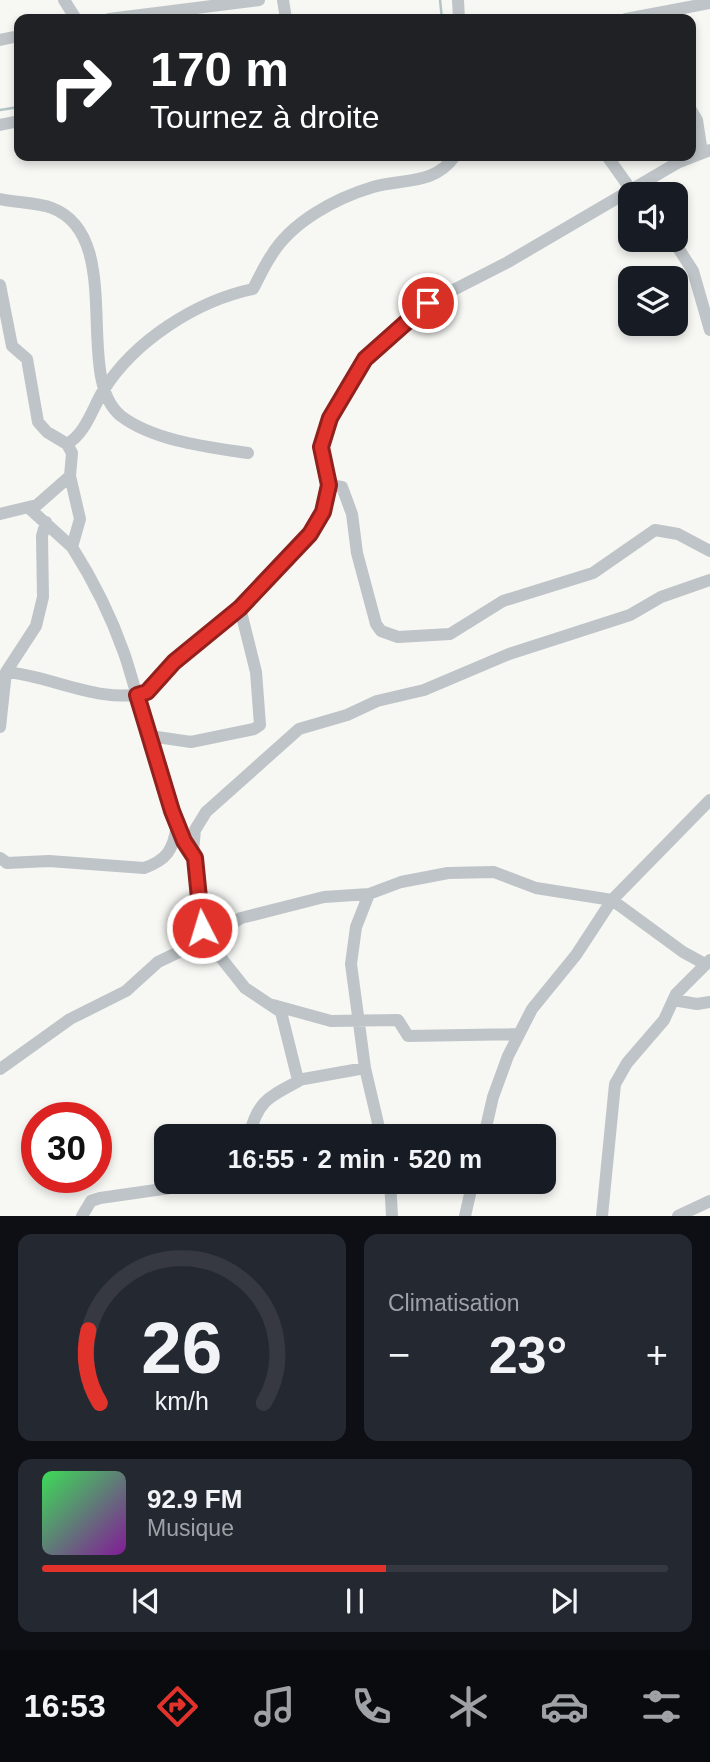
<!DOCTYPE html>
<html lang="fr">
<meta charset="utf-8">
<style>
body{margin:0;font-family:Arial,sans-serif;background:#242831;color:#f1f3f6;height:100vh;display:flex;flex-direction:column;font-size:26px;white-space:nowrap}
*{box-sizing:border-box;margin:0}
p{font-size:23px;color:#9ea1a6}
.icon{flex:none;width:38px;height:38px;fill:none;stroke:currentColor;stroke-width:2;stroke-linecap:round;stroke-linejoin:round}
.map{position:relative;height:1216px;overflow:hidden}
.panel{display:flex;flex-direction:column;gap:18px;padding:18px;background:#0d0f14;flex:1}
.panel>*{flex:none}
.top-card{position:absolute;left:14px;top:14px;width:682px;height:147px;border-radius:14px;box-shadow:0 4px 10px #0003;background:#202124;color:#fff;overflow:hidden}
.tools{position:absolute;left:618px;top:182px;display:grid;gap:14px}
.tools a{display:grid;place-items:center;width:70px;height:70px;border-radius:14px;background:#171b24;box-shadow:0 4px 10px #0003;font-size:35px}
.speed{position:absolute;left:21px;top:1102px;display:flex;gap:14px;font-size:35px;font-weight:700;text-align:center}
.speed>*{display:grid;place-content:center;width:91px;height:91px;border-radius:50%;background:#171b24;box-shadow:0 4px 10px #0003;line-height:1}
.speed .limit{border:10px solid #d22;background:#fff;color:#111}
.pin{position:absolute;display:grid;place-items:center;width:60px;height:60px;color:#fff;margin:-30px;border:4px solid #fff;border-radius:50%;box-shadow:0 2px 7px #0007}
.me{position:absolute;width:77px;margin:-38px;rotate:355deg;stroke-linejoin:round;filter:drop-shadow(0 0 5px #0008)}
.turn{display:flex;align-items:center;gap:24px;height:147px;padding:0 21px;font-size:32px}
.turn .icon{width:91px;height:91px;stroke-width:2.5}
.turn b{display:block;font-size:49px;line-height:60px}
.big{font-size:52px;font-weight:700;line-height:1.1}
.panel .widget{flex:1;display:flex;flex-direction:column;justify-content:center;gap:10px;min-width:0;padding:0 24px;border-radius:14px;background:#242831}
.panel .dial{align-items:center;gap:0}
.dial svg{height:182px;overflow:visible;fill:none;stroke:#363941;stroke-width:7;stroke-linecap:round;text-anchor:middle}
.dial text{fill:#f1f3f6;stroke:none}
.song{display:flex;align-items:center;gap:21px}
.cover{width:84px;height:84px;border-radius:10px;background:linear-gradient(135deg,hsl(130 70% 55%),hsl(290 70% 35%))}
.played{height:7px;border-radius:4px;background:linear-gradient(90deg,#e1322b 55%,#363941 55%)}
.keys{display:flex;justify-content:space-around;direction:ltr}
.heat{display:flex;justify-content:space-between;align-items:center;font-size:38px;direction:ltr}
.panel .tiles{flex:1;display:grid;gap:18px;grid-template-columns:1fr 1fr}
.widget:last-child{grid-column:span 2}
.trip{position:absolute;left:154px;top:1124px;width:402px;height:70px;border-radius:14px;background:#171b24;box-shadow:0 4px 10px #0003;font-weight:700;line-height:70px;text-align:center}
.dock{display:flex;height:112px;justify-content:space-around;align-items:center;background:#090b0e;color:#9ea1a6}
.dock .icon{width:49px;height:49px}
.dock .current{color:#e1322b}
.dock b{font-size:32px;color:#f1f3f6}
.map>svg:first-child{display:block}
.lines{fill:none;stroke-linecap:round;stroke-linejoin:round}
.stream{stroke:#b3c4c5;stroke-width:2.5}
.minor{stroke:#bec4c7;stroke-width:12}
.route-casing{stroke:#92201c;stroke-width:18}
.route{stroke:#e1322b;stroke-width:12}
</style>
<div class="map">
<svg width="710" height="1216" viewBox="0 0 710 1216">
<rect width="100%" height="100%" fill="#f7f7f4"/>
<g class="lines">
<path class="stream" d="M 440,0 L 442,19
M 0,110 L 19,107"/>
<path class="minor" d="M 64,0 L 76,19
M 283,0 L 286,19
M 458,0 L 459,19
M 109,19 L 259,0
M 626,19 L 710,3
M 0,40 L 19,36
M 691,110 L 697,120 L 702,153
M 0,125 L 19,121
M 710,150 L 677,163 L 508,262 L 422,306 L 365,359 L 330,418 L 321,447 L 329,485 L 342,487 L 352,514 L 357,553 L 376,624 L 381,631 L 398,637 L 450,634 L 503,601 L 593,573 L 655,530 L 678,534 L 710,551
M 607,156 L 634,194
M 0,199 C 17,203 36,202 52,208 C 127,237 72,377 121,416 C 154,441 208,447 248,453
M 673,240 L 693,271 L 710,330
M 0,285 L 12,346 L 27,359 L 38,422 L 47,432 L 67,444 L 72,453 L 70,476 L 80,519 L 72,547 C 93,580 111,616 124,653 C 138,691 169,831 193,851 L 206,939 L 245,988 L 281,1012 L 298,1080 L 365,1068 L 381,1136
M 67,444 C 86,433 92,409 103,391 C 134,341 196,301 253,289 C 259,278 264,266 271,256 C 291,222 336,198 373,187 C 404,178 433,186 455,156
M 30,509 L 72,547
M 0,514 L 37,505 L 70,476
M 6,672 C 49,675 104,706 147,692 L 174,662 L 240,608 L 310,534 L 323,512 L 329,485
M 0,727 L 6,672 L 36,626 L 43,597 L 42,536 L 46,522
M 150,736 L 191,742 L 254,729 L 260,725 L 256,672 L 240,608
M 193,851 L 195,830 L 206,812 L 299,729 L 347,715 L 377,701 L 424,690 L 509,654 L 630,615 L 661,597 L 710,580
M 0,858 L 7,863 L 49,861 L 144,868 C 167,860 173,850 177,826
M 673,1000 L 697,1004 L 710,1002
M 273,1005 L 331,1021 L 398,1020 L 408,1036 L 517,1034
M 365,1068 L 351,964 L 356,927 L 369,894
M 0,1069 L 70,1019 L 126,991 L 158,962 L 206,939 L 241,918 L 324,897 L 369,894 L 401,882 L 448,873 L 494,872 L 536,888 L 612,900 L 683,952 L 705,964
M 249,1136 C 258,1100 269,1097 299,1081
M 484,1136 L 493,1097 L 508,1056 L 532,1009 L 576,955 L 612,900 L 710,800
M 390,1181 L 392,1216
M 82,1216 L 91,1201 L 100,1198 L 219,1181
M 465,1216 L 473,1181
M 602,1216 L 615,1084 L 627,1063 L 664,1020 L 676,994 L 710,960
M 678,1216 L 710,1201"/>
</g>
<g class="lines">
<g class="route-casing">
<path id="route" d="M 202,928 L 195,858 L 184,841 L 172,811 L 137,695 L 147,692 L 174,662 L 240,608 L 310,534 L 323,512 L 329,485 L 321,447 L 330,418 L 365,359 L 428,303"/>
</g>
<use href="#route" class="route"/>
</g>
</svg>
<div class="tools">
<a><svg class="icon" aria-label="sound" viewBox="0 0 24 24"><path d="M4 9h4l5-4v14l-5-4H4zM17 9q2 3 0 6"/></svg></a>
<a><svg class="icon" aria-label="layers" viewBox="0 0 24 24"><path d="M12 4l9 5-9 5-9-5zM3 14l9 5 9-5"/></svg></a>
</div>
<div class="speed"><div class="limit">30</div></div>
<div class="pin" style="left:428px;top:303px;background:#d93025"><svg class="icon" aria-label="arrive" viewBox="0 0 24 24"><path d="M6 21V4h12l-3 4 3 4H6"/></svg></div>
<svg class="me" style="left:202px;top:928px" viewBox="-20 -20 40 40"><circle r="17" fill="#e1322b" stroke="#fff" stroke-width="3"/><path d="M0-11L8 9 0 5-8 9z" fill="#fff"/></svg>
<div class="trip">16:55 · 2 min · 520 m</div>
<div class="top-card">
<div class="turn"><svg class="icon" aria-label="right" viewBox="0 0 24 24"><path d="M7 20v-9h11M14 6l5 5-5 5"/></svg><div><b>170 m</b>Tournez à droite</div></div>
</div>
</div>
<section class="panel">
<div class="tiles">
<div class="widget dial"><svg viewBox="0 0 100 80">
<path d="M14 69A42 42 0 1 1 86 69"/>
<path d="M14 69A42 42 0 0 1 9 37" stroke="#e1322b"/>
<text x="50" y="56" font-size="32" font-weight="700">26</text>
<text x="50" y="72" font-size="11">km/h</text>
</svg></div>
<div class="widget"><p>Climatisation</p>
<div class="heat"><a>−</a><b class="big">23°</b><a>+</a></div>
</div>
<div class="widget">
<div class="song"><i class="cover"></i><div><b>92.9 FM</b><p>Musique</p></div></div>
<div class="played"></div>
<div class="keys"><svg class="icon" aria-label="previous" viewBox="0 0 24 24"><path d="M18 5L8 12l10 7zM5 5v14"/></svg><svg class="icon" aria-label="pause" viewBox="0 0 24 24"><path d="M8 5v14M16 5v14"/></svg><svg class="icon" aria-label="next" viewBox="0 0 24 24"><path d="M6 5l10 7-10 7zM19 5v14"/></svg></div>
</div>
</div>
</section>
<nav class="dock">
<b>16:53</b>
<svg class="icon current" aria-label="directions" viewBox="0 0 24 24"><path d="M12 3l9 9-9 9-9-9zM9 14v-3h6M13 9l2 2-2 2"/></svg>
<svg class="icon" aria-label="music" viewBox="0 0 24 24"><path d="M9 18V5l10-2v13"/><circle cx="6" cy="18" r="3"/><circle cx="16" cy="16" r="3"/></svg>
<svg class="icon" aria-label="phone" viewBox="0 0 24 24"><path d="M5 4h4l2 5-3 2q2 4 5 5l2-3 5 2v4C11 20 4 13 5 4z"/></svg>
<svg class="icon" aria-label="climate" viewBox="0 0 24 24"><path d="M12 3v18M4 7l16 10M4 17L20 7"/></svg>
<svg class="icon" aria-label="car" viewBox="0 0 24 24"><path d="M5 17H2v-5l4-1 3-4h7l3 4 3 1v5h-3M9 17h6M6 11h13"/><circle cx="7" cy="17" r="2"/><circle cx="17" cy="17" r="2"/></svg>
<svg class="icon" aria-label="filters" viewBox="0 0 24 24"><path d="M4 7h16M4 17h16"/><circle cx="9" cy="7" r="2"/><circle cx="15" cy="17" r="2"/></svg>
</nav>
